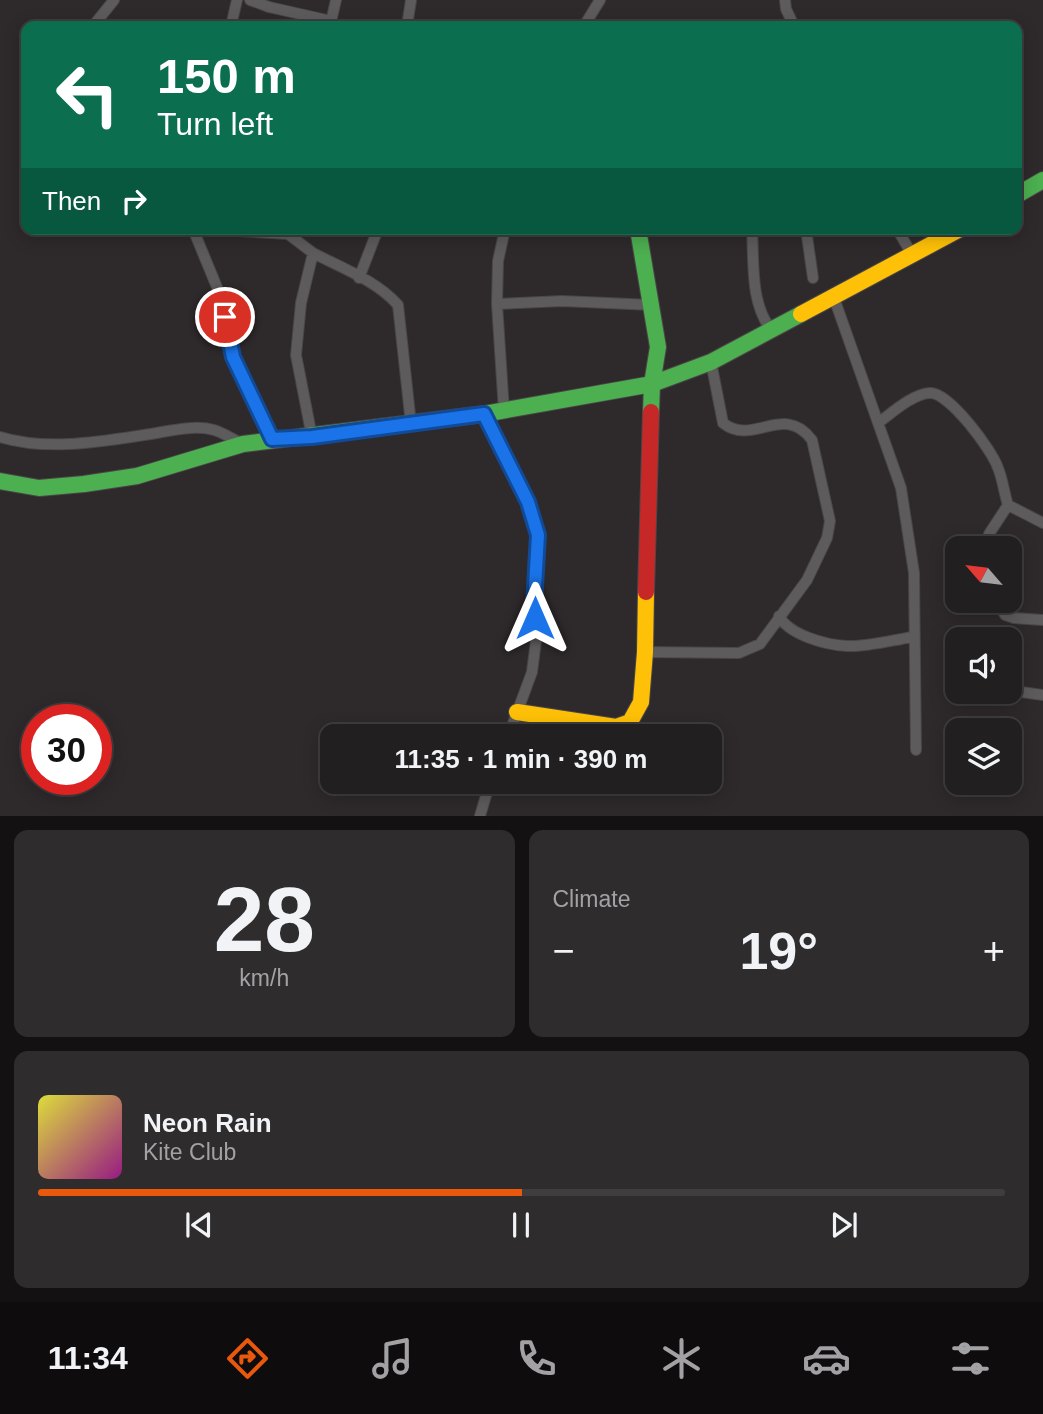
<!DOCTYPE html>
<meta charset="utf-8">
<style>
body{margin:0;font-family:Helvetica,sans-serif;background:#2e2c2d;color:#f1f3f6;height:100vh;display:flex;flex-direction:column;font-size:26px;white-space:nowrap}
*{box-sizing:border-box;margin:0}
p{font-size:23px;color:#a2a2a5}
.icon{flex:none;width:38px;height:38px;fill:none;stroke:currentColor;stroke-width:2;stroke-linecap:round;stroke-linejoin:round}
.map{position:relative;height:816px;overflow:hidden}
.side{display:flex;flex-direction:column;gap:14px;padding:14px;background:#131112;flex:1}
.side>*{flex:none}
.hud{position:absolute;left:21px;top:21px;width:1001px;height:214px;border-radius:14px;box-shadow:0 4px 18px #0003,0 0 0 2px #3f3d3e;background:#0b6e4f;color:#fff;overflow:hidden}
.needle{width:46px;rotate:298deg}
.controls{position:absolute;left:945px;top:536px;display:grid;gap:14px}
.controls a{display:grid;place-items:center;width:77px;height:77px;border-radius:14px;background:#221f20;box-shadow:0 4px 18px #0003,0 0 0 2px #3f3d3e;font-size:35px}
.speed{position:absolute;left:21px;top:704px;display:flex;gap:14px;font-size:35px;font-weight:700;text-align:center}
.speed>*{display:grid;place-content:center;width:91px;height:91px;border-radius:50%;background:#221f20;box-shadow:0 4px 18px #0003,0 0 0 2px #3f3d3e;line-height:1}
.speed .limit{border:10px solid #d22;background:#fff;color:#111}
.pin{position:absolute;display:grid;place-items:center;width:60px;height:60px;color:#fff;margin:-30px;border:4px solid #fff;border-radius:50%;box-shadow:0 2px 7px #0007}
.me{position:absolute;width:77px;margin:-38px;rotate:0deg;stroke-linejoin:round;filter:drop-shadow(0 0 5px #0008)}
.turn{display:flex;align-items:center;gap:24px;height:147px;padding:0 21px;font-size:32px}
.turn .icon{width:91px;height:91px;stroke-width:2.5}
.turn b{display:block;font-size:49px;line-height:60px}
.then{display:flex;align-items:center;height:66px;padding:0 21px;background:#0003;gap:14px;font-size:26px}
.big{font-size:52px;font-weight:800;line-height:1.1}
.side .widget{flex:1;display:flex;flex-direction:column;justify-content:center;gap:10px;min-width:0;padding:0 24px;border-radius:14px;background:#2e2c2d}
.side .dial{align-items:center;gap:0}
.dial b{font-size:91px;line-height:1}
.song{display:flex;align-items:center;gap:21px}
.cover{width:84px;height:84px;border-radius:10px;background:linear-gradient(135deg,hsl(60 70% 55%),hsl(310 70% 35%))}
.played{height:7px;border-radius:4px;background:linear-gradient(90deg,#ea580c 50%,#3f3d3e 50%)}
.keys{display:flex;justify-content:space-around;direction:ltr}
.heat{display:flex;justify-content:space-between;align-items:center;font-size:38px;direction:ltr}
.side .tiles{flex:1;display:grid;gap:14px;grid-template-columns:1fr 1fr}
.widget:last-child{grid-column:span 2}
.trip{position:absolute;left:320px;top:724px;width:402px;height:70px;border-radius:14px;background:#221f20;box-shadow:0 4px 18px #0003,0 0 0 2px #3f3d3e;font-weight:800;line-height:70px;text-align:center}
.dock{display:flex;height:112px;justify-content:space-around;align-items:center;background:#0e0c0d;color:#a2a2a5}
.dock .icon{width:49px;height:49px}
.dock .selected{color:#ea580c}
.dock b{font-size:32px;color:#f1f3f6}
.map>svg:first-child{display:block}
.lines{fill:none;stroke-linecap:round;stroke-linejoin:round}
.street-casing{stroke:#4a4647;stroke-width:12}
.fast-casing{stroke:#4a4647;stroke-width:18}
.slow-casing{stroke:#4a4647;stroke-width:18}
.jam-casing{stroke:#4a4647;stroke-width:18}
.street{stroke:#5e5b5d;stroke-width:10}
.fast{stroke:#4caf50;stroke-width:16}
.slow{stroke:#ffc107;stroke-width:16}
.jam{stroke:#c62828;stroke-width:16}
.route-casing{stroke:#114b97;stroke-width:18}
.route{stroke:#1a73e8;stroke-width:12}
</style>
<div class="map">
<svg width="1043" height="816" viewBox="0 0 1043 816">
<rect width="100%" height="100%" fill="#2e292b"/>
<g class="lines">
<g class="street-casing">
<path id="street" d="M 250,0 L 269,7 L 331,21
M 785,0 L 786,9 L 794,26
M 93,26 L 114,0
M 231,26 L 237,0
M 330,26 L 336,0
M 407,26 L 411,0
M 584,26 L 600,0
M 193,229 L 221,297 L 233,357 L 272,439
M 206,229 L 288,234 L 313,253 L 301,303 L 296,355 L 312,437
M 752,229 C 754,263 750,304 772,331
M 806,229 L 813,278
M 897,229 L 913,256
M 313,253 C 342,268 377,281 398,305 L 411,424
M 359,278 L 378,229
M 834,298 L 901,488 L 914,573 L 916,750
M 497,304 L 562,301 L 652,305
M 504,411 L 497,304 L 498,261 L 505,229
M 484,414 L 528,502 L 538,535 L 534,604 L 537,633 L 532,672 L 508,737
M 878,423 C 892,413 912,394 930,393 C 949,392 992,450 998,468 C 1003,480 1004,493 1008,505 L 1043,523
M 0,437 C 46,451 98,442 144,435 C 166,432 193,424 214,430 C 224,433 234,440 243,444
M 986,548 L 989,534 L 1008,505
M 996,600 L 1005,615 L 1014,618 L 1043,620
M 779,616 C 789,635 826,645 847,646 C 868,647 892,640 913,637
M 645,652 L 739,653 L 760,644 L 807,580 L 827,538 L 830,521 L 812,440 C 784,402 753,447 723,423 L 711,362
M 1021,692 L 1043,695
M 480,816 L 490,782"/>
</g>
<g class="fast-casing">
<path id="fast" d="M 1017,195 L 1043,180
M 638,229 L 658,347 L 652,384 L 651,412
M 0,481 L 39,488 L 84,484 L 137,476 L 243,444 L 484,414 L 652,384 L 711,362 L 801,314"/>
</g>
<g class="slow-casing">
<path id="slow" d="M 801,314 L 960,229
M 517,712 L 616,727 L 630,722 L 641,702 L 645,652 L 646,592"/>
</g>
<g class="jam-casing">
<path id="jam" d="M 646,592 L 651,412"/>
</g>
<use href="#street" class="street"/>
<use href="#fast" class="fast"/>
<use href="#slow" class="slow"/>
<use href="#jam" class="jam"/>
</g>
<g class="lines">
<g class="route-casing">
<path id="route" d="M 225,317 L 233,357 L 272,439 L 312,437 L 484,414 L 528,502 L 538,535 L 534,604 L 535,618"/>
</g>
<use href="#route" class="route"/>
</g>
</svg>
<div class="controls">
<a><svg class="needle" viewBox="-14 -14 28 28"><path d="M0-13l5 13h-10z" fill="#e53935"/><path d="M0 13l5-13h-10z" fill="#a2a2a5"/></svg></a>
<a><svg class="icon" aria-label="sound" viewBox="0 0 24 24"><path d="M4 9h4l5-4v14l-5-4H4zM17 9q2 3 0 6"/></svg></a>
<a><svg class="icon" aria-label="layers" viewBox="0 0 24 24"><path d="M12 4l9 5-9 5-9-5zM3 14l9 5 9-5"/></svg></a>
</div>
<div class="speed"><div class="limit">30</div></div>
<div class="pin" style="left:225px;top:317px;background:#d93025"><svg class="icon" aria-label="arrive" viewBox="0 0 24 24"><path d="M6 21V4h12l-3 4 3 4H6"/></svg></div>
<svg class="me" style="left:535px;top:618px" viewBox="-20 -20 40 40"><path d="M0-17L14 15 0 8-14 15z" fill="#1a73e8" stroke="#fff" stroke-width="4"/></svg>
<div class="trip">11:35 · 1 min · 390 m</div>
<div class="hud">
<div class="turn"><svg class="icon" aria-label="left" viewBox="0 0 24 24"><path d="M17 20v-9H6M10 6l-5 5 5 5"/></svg><div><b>150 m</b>Turn left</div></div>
<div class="then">Then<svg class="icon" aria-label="right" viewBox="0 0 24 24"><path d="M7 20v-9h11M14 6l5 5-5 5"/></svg></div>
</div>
</div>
<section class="side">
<div class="tiles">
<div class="widget dial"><b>28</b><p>km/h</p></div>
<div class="widget"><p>Climate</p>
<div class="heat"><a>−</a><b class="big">19°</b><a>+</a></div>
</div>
<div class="widget">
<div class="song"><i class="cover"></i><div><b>Neon Rain</b><p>Kite Club</p></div></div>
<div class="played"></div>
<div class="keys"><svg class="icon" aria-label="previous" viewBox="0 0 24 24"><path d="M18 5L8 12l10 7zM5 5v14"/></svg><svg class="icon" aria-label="pause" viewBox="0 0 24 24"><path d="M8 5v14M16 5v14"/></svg><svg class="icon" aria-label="next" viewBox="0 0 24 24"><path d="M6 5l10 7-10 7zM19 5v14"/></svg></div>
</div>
</div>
</section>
<nav class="dock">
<b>11:34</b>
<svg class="icon selected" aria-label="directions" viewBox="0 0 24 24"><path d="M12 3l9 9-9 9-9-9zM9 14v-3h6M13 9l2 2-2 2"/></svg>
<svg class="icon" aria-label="music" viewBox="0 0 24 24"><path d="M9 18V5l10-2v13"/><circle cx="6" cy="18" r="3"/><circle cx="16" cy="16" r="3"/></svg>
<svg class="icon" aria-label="phone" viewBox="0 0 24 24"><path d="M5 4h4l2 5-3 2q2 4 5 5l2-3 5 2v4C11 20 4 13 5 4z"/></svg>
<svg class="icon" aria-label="climate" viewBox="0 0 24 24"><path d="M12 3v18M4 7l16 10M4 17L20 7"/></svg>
<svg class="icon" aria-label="car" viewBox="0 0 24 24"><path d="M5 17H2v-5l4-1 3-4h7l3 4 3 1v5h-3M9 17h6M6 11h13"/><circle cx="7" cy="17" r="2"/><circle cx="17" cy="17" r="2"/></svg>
<svg class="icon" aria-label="filters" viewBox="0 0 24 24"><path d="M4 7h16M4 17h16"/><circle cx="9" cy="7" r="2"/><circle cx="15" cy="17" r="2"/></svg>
</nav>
